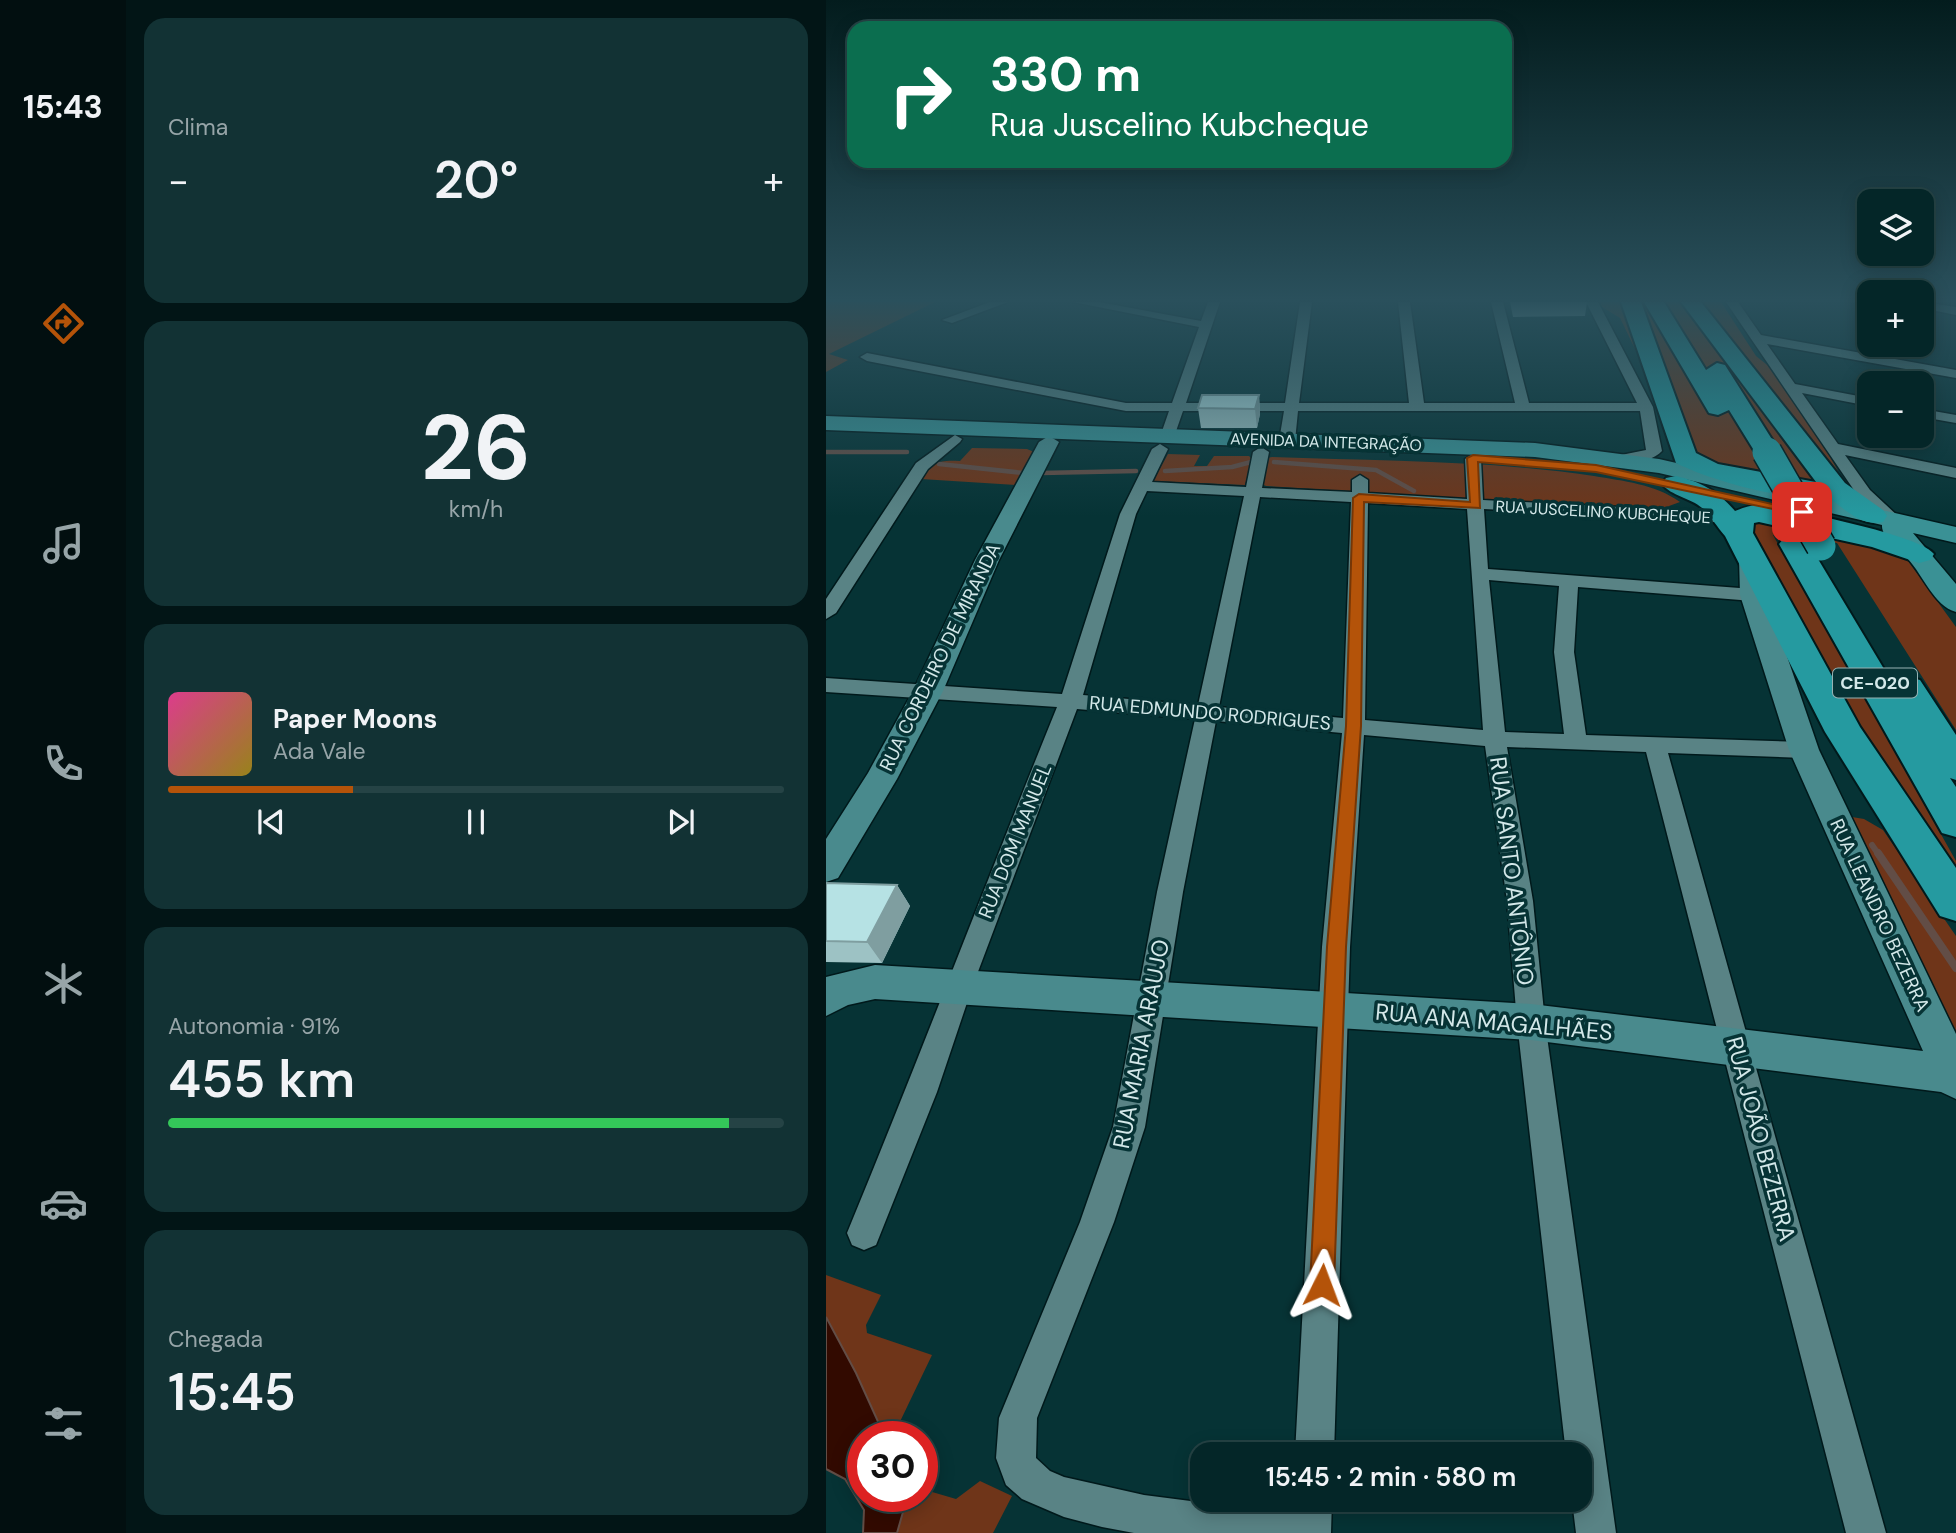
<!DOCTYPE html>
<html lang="pt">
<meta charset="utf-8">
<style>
body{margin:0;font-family:"DM Sans",sans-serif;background:#123234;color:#f1f3f6;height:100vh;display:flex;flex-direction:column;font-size:26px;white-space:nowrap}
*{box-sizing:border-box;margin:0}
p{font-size:23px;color:#97a5a8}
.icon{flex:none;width:38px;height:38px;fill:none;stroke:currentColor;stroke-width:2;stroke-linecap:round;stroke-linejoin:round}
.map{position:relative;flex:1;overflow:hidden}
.panel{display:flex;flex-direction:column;gap:18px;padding:18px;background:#021516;width:700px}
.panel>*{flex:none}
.hud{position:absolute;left:21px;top:21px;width:665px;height:147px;border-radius:21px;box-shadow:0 4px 18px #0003,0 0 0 2px #254345;background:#0b6e4f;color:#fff;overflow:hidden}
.buttons{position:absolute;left:1031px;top:189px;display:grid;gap:14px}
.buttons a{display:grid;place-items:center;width:77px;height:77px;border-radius:14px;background:#042628;box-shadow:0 4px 18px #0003,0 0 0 2px #254345;font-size:35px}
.speed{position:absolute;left:21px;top:1421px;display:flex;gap:14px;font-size:35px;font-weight:700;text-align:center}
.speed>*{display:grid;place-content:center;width:91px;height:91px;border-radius:50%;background:#042628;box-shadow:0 4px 18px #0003,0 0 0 2px #254345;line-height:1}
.speed .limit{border:10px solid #d22;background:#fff;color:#111}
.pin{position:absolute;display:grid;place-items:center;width:60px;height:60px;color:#fff;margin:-30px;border-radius:14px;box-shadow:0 4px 10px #0006}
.me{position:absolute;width:77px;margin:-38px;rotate:3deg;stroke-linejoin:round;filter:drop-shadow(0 0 5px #0008)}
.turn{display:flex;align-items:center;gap:24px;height:147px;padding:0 28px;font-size:32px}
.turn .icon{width:91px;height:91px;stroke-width:2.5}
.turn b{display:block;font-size:49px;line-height:60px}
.big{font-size:52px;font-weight:600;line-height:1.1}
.panel .tile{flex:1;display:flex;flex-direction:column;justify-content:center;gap:10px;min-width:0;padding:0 24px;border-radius:21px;background:#123234}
.panel .dial{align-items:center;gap:0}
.dial b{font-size:91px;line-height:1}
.song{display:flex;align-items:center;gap:21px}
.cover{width:84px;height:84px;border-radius:10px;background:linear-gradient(135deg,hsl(330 70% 55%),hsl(50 70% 35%))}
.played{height:7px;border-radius:4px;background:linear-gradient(90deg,#b45309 30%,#254345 30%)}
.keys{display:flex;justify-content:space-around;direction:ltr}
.heat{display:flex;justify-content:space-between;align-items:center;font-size:38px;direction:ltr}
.charge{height:10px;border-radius:5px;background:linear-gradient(90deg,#34c759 91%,#254345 0)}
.trip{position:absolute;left:364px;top:1442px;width:402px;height:70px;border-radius:21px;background:#042628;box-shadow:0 4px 18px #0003,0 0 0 2px #254345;font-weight:600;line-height:70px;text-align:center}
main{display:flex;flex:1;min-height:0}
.dock{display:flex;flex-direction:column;width:126px;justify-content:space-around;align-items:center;background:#020f10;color:#97a5a8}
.dock .icon{width:49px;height:49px}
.dock .active{color:#b45309}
.dock b{font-size:32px;color:#f1f3f6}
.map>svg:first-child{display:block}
.green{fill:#6f3519}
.water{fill:#320a00;stroke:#624d46;stroke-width:2}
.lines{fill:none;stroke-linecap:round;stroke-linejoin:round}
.stream-far2{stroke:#624d46;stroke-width:4.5}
.stream-far1{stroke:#624d46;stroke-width:6}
.stream{stroke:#624d46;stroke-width:8}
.street-casing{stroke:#00191b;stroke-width:3}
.secondary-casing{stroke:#00191b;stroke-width:3}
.primary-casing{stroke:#00191b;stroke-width:3}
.highway-casing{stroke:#00191b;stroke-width:4}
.street{fill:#598385;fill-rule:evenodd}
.secondary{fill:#498a8d;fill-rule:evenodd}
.primary{fill:#3a9195;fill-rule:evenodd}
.highway{fill:#259aa0;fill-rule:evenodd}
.highway-bridge-casing{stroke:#00191b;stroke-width:32;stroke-linecap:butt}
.highway-bridge{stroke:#259aa0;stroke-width:29}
.wall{fill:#9dc2c4}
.shaded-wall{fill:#7f9ea0}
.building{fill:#b6e2e4;stroke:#7f9ea0;stroke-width:2}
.route{fill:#b45309;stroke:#753606;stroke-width:2}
.labels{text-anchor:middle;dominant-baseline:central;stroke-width:7;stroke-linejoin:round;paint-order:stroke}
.far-street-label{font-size:16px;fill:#d3e8e9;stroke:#063335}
.shield{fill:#063335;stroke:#96b2b3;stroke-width:2}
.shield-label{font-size:18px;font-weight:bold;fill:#d3e8e9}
.street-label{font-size:19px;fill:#d3e8e9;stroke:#063335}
.near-street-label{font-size:23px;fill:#d3e8e9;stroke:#063335}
</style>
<main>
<nav class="dock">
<b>15:43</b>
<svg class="icon active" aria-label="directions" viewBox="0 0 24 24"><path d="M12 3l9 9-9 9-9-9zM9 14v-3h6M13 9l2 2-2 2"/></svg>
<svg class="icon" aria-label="music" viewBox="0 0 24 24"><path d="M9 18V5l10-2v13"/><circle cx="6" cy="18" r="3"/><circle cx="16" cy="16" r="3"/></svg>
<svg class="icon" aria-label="phone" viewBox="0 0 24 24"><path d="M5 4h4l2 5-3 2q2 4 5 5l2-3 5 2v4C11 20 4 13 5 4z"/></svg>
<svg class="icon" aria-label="climate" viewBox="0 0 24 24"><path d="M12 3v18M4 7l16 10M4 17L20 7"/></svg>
<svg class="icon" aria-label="car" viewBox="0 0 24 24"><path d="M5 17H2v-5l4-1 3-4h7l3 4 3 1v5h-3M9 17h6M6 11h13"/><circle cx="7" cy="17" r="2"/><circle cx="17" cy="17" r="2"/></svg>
<svg class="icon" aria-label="filters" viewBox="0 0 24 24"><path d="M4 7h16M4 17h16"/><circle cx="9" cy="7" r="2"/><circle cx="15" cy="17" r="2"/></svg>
</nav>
<section class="panel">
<div class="tile"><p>Clima</p>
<div class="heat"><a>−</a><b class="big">20°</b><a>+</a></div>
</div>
<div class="tile dial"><b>26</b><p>km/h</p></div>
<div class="tile">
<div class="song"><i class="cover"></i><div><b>Paper Moons</b><p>Ada Vale</p></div></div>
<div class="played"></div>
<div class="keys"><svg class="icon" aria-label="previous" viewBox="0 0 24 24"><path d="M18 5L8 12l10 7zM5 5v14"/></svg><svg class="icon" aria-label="pause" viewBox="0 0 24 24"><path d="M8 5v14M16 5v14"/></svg><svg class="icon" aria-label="next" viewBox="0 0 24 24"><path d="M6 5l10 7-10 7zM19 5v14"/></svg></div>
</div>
<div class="tile"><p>Autonomia · 91%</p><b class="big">455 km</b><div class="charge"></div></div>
<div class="tile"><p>Chegada</p><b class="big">15:45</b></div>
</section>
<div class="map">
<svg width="1130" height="1533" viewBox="0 0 1130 1533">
<rect width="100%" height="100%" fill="#063335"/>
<path class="green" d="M 0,302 L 109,302 L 3,354 L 22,360 L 0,372 Z
M 774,302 L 895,302 L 930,356 L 945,368 L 991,434 L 1012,471 L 1000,489 L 877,464 L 852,437 L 794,318 L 776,307 Z
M 146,448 L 201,449 L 208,452 L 190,485 L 95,479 C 105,461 115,460 134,461 Z
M 342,454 L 374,455 L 368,466 L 381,466 L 388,456 L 423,456 L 426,459 L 419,485 L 327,481 Z
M 446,457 C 553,461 662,460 768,476 C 797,481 829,484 854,502 L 843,506 L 848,511 L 440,486 L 436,484 L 441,458 Z
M 927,520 L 1065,550 L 1082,561 L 1130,627 L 1130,730 L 1011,543 L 947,535 L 1130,861 L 1130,888 L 1027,728 L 921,527 Z
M 1026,817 L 1038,819 L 1057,830 L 1130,936 L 1130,1038 L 1025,824 Z
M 0,1275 L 55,1295 L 40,1325 L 41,1333 L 106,1355 L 69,1432 L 71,1437 L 59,1437 L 30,1373 L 0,1317 Z
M 154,1481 L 186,1496 L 167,1533 L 71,1533 L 79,1505 L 76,1496 L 96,1496 L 96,1489 L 130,1499 Z"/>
<path class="water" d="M 0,1317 L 30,1373 L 59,1437 L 37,1437 L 37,1496 L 76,1496 L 79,1505 L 71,1533 L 37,1533 L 38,1510 L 19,1479 L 0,1469 Z"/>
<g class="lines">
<path class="stream-far2" d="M 0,452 L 81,452
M 448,462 L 550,470 L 588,491
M 113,464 L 198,473
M 339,471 L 406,467 L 425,462
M 215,473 L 310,471"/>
<path class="stream-far1" d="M 1046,845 L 1053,855"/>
<path class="stream" d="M 1052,853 L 1130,968"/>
<g class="street-casing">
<path id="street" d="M 164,302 L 182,302 L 126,323 L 116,320 Z
M 247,302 L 273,302 L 375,321 L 382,302 L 394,302 L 360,403 L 459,403 L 474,302 L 486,302 L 473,403 L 583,403 L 572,302 L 584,302 L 598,403 L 689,403 L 665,302 L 677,302 L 703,403 L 811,403 L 760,302 L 772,302 L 827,407 L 836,451 C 826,462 794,470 782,460 L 785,457 L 820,450 L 814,411 L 472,411 L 469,441 L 461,446 L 453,441 L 458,411 L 357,411 L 348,437 L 341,441 L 334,437 L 343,411 L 300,411 L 41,361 L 34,357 L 41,353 L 300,403 L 346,403 L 373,327 Z
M 900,302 L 912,302 L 935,335 L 1130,370 L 1130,378 L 941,344 L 969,384 L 1043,398 L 1043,406 L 976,393 L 1012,444 L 1130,468 L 1130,478 L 1019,455 L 1044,490 L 1074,518 L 1066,523 L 1060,522 L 1032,496 Z
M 1096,302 L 1130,307 L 1130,315 L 1096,308 Z
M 1096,409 L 1130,415 L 1130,423 L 1096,417 Z
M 129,435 L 136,439 L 134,442 L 102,469 L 10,613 L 0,619 L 0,599 L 90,463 Z
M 334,444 L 342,449 L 326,482 L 420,487 L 427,452 L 435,447 L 443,452 L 436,488 L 526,492 L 526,480 L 534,475 L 542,480 L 542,493 L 641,499 L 639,459 L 647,454 L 655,459 L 657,500 L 890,512 L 911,521 L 903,526 L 889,522 L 658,509 L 662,569 L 927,589 L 936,595 L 927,601 L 752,587 L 748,652 L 760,735 L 978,742 L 986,745 L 989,750 L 986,755 L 978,758 L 842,753 L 1060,1533 L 1020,1533 L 820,752 L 681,747 L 707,901 L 719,1022 L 790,1533 L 750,1533 L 746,1500 L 754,1500 L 754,1454 L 740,1454 L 691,1022 L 681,901 L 659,746 L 538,735 L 524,947 L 508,1454 L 469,1454 L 496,947 L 516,733 L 390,721 L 357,892 L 319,1127 L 288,1222 L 211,1418 L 210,1458 L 224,1471 L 238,1477 L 318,1495 L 465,1514 L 466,1500 L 506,1500 L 505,1533 L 308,1533 L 276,1527 L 238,1517 L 196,1499 L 180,1485 L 170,1458 L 173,1418 L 254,1222 L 287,1127 L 331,892 L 369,719 L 251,709 L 147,985 L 111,1092 L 50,1245 L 38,1250 L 26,1245 L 21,1233 C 93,1059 160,882 231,707 L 0,692 L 0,678 L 236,694 L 294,514 L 326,449 ZM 321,491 L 418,496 L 372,705 L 257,695 L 310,514 ZM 434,497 L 525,502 L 517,718 L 393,707 ZM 542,503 L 641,509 L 657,730 L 539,720 ZM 663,580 L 733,586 L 728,652 L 738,734 L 679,732 Z"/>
</g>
<g class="secondary-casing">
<path id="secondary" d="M 223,436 L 233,442 L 173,560 L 117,691 L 71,779 L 12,878 L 0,882 L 0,839 L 42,773 L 87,691 L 149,560 L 213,442 Z
M 925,551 L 934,553 L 937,558 L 940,595 L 993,750 L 1130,1034 L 1130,1099 L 1115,1092 L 705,1040 L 49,999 L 22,1005 L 0,1016 L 0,977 L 49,965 L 705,1004 L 1097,1051 L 963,750 L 914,595 L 913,558 L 916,553 Z"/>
</g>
<g class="primary-casing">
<path id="primary" d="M 0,416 L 709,443 L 833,459 L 1130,527 L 1130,543 L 1087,533 L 1130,584 L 1130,612 C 1108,606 1097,575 1082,559 C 1074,550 1055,537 1056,525 L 833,473 L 709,457 L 0,430 Z"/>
</g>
<g class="highway-casing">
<path id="highway" d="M 795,302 L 815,302 L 870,453 L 892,464 L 990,482 L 855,302 L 875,302 L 1019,483 L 1057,510 L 1061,516 L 1057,522 C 1035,527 1019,509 1002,497 C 965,503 883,480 850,463 Z
M 818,302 L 838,302 L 880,370 L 891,363 L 899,365 L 954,452 L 950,457 L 932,457 L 903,410 L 892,415 L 883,413 Z
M 850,476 C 875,482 892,491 909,511 C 917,508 927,504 935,505 C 963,509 1095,535 1108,554 L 1104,560 L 1093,563 L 1046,547 L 933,522 L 928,523 L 927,533 L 1034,727 L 1130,868 L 1130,921 L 1114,916 L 999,732 L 899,536 C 891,527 885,516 876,508 C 865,498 845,496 836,484 L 840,478 Z
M 968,535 L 978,538 L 983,544 L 1067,684 L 1082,677 L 1094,680 L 1130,735 L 1130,780 L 1124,778 L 1130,787 L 1130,837 L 1116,833 L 953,544 L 958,538 Z"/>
</g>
<use href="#street" class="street"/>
<use href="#secondary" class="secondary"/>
<use href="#primary" class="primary"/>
<use href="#highway" class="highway"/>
<g class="highway-bridge-casing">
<path id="highway-bridge" d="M 941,452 L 995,546"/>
</g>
<use href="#highway-bridge" class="highway-bridge"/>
</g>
<path class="wall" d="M 684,302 L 761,302 L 759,316 L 687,317 Z
M 433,395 L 434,414 L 431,428 L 375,428 L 372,408 Z
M 0,883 L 71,885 L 84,906 L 56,963 L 0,962 Z"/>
<path class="shaded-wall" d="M 433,395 L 434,414 L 431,428 L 429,409 Z
M 71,885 L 84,906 L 56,963 L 41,942 Z"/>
<path class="building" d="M 376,395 L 433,395 L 429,409 L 372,408 Z
M 0,883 L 71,885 L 41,942 L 0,941 Z"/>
<linearGradient id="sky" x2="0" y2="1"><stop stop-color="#031c1d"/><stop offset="0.58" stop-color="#2a505c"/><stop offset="1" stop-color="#2a505c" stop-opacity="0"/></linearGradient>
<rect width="1130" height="517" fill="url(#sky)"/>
<path class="route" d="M 647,455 L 770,465 L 982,512 L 976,515 L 770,472 L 652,462 L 654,508 L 538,502 L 535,726 L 520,947 L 508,1285 L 505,1294 L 496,1298 L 487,1294 L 484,1285 L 501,947 L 520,726 L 527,498 L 533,494 L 644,502 L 641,458 Z"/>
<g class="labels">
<g class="far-street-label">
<text transform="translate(500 442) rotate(2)">AVENIDA DA INTEGRAÇÃO</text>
<text transform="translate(777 512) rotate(3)">RUA JUSCELINO KUBCHEQUE</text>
</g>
<rect class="shield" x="1007" y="668.5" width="84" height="29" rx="5"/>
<g class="shield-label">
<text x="1049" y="683">CE-020</text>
</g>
<g class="street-label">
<text transform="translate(114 657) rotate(-64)">RUA CORDEIRO DE MIRANDA</text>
<text transform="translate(384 713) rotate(5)">RUA EDMUNDO RODRIGUES</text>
<text transform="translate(189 841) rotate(-68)">RUA DOM MANUEL</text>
<text transform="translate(1054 915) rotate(65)">RUA LEANDRO BEZERRA</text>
</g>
<g class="near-street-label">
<text transform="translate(686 871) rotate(83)">RUA SANTO ANTÔNIO</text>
<text transform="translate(668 1022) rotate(5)">RUA ANA MAGALHÃES</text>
<text transform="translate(315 1044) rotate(-79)">RUA MARIA ARAUJO</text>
<text transform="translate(935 1139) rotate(75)">RUA JOÃO BEZERRA</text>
</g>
</g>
</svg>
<div class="buttons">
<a><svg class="icon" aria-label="layers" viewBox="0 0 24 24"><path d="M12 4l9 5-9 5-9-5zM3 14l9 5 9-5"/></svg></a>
<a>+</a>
<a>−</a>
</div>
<div class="speed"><div class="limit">30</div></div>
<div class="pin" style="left:976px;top:512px;background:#d93025"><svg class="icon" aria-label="arrive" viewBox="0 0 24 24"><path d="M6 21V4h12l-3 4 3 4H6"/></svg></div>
<svg class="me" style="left:496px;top:1285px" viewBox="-20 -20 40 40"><path d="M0-17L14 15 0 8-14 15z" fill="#b45309" stroke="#fff" stroke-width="4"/></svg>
<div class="trip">15:45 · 2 min · 580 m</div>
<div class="hud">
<div class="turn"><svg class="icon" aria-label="right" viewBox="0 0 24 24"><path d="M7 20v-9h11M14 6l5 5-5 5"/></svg><div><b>330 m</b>Rua Juscelino Kubcheque</div></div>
</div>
</div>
</main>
